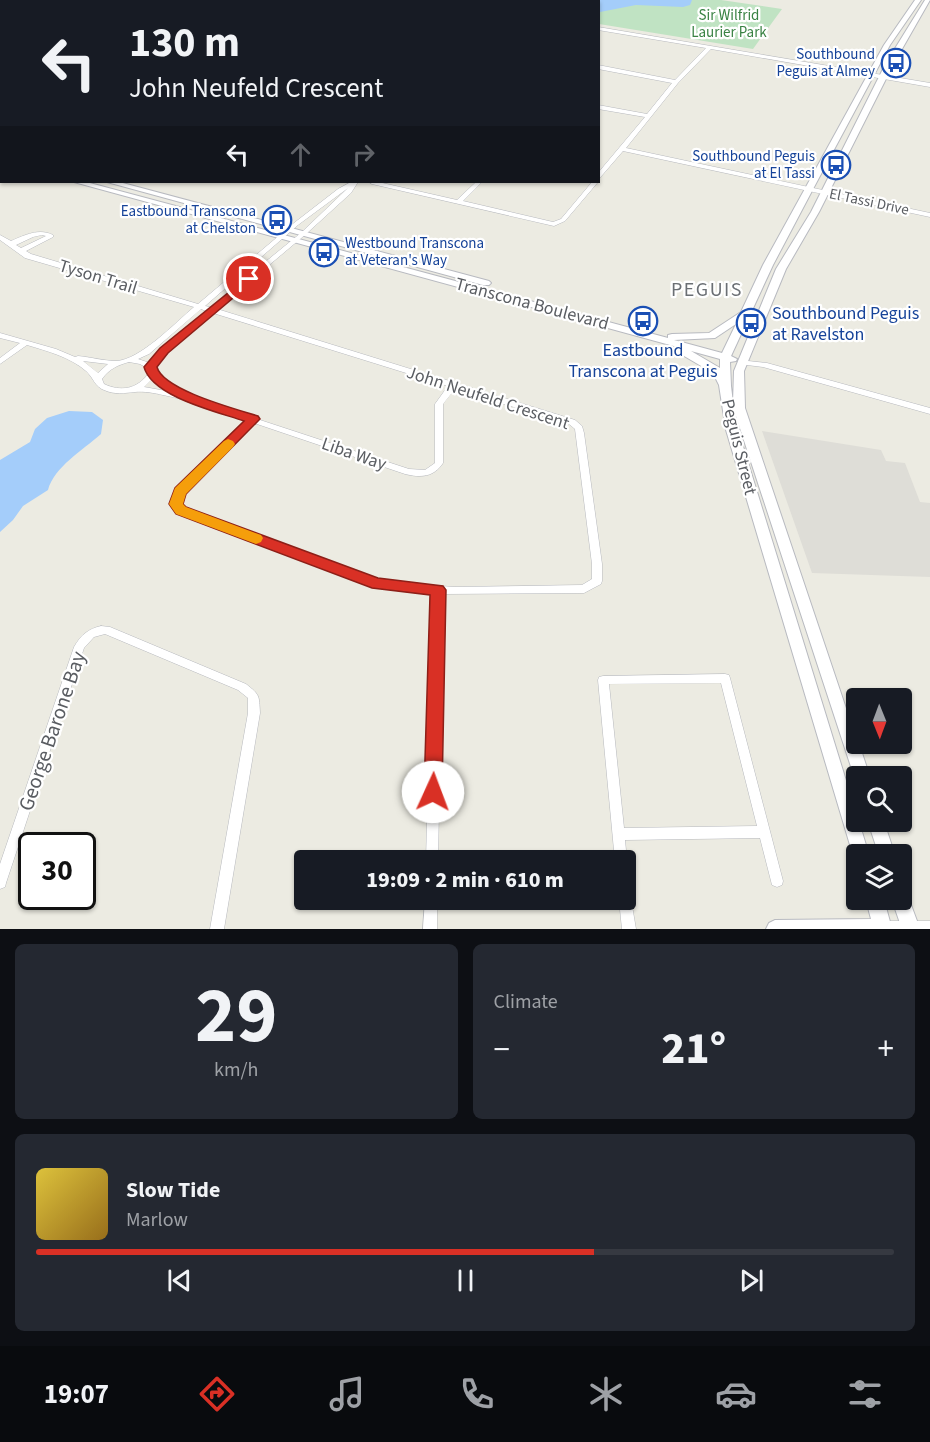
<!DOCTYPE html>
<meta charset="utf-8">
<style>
body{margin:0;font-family:"Source Sans 3",sans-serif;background:#242831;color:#f1f3f6;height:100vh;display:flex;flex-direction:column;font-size:22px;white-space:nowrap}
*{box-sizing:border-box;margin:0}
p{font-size:20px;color:#9ea1a6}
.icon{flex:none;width:33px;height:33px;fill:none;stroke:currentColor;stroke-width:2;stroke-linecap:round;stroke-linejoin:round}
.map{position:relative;height:929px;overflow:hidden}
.drawer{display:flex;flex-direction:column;gap:15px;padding:15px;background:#0d0f14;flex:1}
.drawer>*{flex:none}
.guide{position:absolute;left:0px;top:0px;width:600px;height:183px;box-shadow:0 2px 4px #0004;background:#171b24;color:#f1f3f6;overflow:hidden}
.needle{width:39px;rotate:179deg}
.buttons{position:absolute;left:846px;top:688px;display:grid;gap:12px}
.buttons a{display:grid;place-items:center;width:66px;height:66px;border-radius:6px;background:#171b24;box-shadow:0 2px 4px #0004;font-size:30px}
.speed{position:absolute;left:18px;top:832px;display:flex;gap:12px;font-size:30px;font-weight:700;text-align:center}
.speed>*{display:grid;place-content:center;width:78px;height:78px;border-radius:50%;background:#171b24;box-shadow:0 2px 4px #0004;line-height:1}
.speed .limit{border:3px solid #111;border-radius:9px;background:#fff;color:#111}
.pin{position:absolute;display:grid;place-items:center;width:51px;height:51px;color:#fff;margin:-26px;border:3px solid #fff;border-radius:50%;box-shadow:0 2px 6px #0007}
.me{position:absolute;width:66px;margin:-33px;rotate:2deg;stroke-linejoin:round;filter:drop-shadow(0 0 4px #0008)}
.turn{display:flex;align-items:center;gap:21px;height:126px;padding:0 30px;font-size:27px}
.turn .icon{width:78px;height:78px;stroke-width:2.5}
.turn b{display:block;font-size:42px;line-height:51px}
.lanes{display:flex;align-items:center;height:57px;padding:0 30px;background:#0003;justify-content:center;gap:30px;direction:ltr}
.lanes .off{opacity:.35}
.big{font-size:45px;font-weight:800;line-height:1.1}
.drawer .card{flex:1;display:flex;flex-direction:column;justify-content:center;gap:9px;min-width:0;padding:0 21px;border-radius:9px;background:#242831}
.drawer .dial{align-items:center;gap:0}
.dial b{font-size:78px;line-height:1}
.song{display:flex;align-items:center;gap:18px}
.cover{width:72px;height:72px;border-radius:9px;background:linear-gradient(135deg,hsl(50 70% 55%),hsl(40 70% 35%))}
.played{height:6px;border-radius:3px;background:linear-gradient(90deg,#d93025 65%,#363941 65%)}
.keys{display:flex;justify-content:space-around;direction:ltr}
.heat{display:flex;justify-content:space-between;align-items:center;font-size:33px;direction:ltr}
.drawer .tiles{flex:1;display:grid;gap:15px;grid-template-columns:1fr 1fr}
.card:last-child{grid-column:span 2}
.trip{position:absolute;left:294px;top:850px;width:342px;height:60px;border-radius:6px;background:#171b24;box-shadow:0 2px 4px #0004;font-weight:800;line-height:60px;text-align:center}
.menu{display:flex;height:96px;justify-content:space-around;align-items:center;background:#090b0e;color:#9ea1a6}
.menu .icon{width:42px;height:42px}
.menu .active{color:#d93025}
.menu b{font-size:27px;color:#f1f3f6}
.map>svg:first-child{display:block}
.commercial{fill:#fcf6d8}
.industrial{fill:#deddd7}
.green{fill:#c0e3c3}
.water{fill:#a4cdfa}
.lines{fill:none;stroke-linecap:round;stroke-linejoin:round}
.street-casing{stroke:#b7b9be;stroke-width:1}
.secondary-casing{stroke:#b8bac0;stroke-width:2}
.street{fill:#fff;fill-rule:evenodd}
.secondary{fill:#fff;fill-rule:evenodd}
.rail-casing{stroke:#b3b4b4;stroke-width:3}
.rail{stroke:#fff;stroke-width:1.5;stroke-dasharray:5;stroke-linecap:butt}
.route{fill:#d93025;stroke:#8d1f18;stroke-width:1.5}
.slow{fill:#f59e0b}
.labels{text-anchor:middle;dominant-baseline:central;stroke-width:4.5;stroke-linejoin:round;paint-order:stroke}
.far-park-label{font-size:15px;fill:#398243;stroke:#fff}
.far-transit-label{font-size:15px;fill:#164399;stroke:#fff;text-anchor:end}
.far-street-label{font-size:15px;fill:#5a5d62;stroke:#fff}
.street-label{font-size:18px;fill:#5a5d62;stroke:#fff}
.transit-label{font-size:18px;fill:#164399;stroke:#fff;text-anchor:start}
.neighbourhood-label{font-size:20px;letter-spacing:1.5px;fill:#6b6f74;stroke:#fff}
.near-street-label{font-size:21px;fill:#5a5d62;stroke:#fff}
</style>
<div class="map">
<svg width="930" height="929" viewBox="0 0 930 929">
<rect width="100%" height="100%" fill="#ecebe2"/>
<path class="commercial" d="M 0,0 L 299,0 L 2,2 L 0,43 Z"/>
<path class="industrial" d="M 762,431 L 881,450 L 886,461 L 905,463 L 920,502 L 930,503 L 930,577 L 812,573 Z"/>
<path class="green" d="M 453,0 L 721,0 L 782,9 L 753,49 L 599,24 L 598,2 Z"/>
<path class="water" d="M 512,0 L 692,0 L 690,5 L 683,7 L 636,5 L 600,12 L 598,2 Z
M 69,411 L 92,412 L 103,420 L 101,434 C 83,450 54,467 48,490 L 23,506 L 13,520 L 0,532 L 0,460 L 30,442 L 35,429 L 47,418 Z"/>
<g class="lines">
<g class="street-casing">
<path id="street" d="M 598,27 L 930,83 L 930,87 L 711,49 L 678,83 L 626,148 L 930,213 L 930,217 L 623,151 L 598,180 L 598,173 L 645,117 L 598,109 L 598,105 L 647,114 L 672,83 L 598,69 L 598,65 L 675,80 L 706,48 L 598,30 Z
M 351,182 L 358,182 L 351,193 L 306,234 L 217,309 L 575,420 L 582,426 L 584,433 L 602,564 L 602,581 L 601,584 L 584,593 L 443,594 L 438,861 L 426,861 L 433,593 L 402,591 L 373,586 L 178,513 L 171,504 L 177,490 L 246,421 C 219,412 191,400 163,395 C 155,393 143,391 135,392 C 124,393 115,395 104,390 C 95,387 93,377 86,371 C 70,357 47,351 27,345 L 0,364 L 0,358 L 20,343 L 0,338 L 0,333 L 56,349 L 75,357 L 78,356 C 90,357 104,361 116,361 C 140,360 175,323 194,307 L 25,258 L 0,240 L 0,235 L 11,241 C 25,235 39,228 53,235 L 53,237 L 26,251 L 31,254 L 198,304 L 294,223 L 338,189 ZM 348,188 L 302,232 L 210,307 L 205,306 L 298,225 ZM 42,235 L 46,236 L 21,248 L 16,245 L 33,237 ZM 201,309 L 206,311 L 161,348 L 150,363 L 138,359 L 149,354 ZM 213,313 L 448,386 L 435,404 L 435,463 L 425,470 L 409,469 L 257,419 L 256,417 L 251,417 L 182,395 L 182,391 L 156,373 L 155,367 L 167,352 ZM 83,361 L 108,364 L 98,373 ZM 129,362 L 140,364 L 147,368 L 148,374 C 137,389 121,392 104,384 L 102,379 C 109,369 118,365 129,362 ZM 153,378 L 172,392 L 144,387 ZM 455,389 L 569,424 L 575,429 L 592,564 L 592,579 L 582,585 L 454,587 L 402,583 L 378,579 L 184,509 L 181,504 L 184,493 L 254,423 L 405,474 C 421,478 434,477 443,463 L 443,404 Z
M 369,182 L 378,182 L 457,200 L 476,182 L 482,182 L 463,201 L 553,222 L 561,219 L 592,182 L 598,182 L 565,221 L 554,226 L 372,184 Z
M 739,360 L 767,363 L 930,408 L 930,414 L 763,367 L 739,364 L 738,362 Z
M 101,626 L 110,627 L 246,684 C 260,695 259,695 260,713 L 224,929 L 210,929 L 248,713 L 248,698 L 238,690 L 105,634 L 94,637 L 84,648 L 6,883 L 5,887 L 0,889 L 0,864 L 74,647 C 81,635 88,629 101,626 Z
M 725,674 L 729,675 L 730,678 L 783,881 L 782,885 L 777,887 L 772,885 L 771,881 L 760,838 L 625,840 L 627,861 L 626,865 L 626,861 L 615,861 L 598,680 L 599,677 L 603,676 ZM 721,683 L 757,826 L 624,828 L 609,684 Z
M 626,894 L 630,896 L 631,900 L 636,929 L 622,929 L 619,900 L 626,900 Z
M 425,900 L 437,900 L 437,929 L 423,929 Z
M 883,921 L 930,921 L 930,929 L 877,929 L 876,927 L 878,922 Z"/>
</g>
<g class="secondary-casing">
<path id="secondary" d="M 915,0 L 921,0 L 890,45 L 813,189 L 773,265 L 731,356 L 737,359 L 736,361 L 730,362 L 731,386 L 733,403 L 734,371 L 776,269 L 811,212 L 886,63 L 925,0 L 930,0 L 894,63 L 819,212 L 786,269 L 744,371 L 745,408 L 856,738 L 856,744 L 859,744 L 870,777 L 856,777 L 856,782 L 735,413 L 738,430 L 856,813 L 856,822 L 859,822 L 869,855 L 856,855 L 856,861 L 853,855 L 726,430 L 719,385 L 713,373 L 679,353 L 678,351 L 681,348 L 74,182 L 86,182 L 668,338 L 668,335 L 672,334 L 709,333 L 741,312 L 763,265 L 884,45 ZM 736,324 L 722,353 L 674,340 L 715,338 ZM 691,351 L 720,359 L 720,368 Z
M 0,158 L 2,158 L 2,163 L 0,163 Z
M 107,182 L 119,182 L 489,281 L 491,283 L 489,285 L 483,285 Z
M 868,822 L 884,822 L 895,855 L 879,855 Z
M 902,892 L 907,894 L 920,929 L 902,929 L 892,900 L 902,900 Z
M 866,900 L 884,900 L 892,929 L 766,929 L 769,923 L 775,920 L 871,919 Z"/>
</g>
<use href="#street" class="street"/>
<use href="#secondary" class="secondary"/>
<g class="rail-casing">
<path id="rail" d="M 303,2 L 313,0"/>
</g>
<use href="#rail" class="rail"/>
</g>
<path class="route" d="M 249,276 L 254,279 L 252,282 L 168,353 L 157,367 C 163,390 236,409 258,416 L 260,419 L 186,494 L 183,504 L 186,507 L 378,578 L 443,586 L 446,590 L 442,792 L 440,798 L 433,801 L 427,798 L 424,792 L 430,595 L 372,588 L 176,514 L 169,504 L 175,488 L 244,421 C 218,412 152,397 144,367 L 160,348 Z"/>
<path class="slow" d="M 228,439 L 233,441 L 235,444 L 233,447 L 186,494 L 183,504 L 186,507 L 261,535 L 263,538 L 261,542 L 256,544 L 176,514 L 169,504 L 175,488 L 224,441 Z"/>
<defs>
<g id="bus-ring" transform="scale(1.5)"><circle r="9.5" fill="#fff" stroke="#1a4fb4" stroke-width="1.5"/><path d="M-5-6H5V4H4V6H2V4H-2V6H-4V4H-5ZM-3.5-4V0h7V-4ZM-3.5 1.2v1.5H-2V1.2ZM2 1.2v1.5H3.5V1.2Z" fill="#1a4fb4"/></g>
</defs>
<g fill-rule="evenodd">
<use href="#bus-ring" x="896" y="63"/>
<use href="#bus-ring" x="836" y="165"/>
<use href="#bus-ring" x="277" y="220"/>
<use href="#bus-ring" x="324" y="252"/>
<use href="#bus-ring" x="643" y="321"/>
<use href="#bus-ring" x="751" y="323"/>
</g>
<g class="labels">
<g class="far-park-label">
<text x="729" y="15">Sir Wilfrid<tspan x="729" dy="17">Laurier Park</tspan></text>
</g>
<g class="far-transit-label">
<text x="875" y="54">Southbound<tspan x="875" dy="17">Peguis at Almey</tspan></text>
<text x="815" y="156">Southbound Peguis<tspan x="815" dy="17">at El Tassi</tspan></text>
<text x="256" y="211">Eastbound Transcona<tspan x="256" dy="17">at Chelston</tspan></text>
<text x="345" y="243" text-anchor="start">Westbound Transcona<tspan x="345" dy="17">at Veteran's Way</tspan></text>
</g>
<g class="far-street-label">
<text transform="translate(869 202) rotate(12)">El Tassi Drive</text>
</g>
<g class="street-label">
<text transform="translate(98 277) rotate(17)">Tyson Trail</text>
<text transform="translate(532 304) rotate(15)">Transcona Boulevard</text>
<text transform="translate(488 398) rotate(18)">John Neufeld Crescent</text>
<text transform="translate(739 447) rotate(76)">Peguis Street</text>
<text transform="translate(354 454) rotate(19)">Liba Way</text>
</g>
<g class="transit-label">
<text x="772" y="313">Southbound Peguis<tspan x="772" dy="21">at Ravelston</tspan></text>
<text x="643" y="350" text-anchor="middle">Eastbound<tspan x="643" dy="21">Transcona at Peguis</tspan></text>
</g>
<g class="neighbourhood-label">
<text x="707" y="290">PEGUIS</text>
</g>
<g class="near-street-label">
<text transform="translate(52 731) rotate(-71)">George Barone Bay</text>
</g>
</g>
</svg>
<div class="buttons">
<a><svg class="needle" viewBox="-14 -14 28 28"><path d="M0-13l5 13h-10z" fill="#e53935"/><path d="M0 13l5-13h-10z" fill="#9ea1a6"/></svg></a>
<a><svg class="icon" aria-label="search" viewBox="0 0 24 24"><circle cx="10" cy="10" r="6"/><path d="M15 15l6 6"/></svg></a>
<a><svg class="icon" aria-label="layers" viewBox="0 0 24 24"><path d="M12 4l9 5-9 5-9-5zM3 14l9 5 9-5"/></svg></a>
</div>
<div class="speed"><div class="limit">30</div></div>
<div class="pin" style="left:249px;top:279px;background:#d93025"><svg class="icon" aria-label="arrive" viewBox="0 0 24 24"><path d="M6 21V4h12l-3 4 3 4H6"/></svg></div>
<svg class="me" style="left:433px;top:792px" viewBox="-20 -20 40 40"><circle r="19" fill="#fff"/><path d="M0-13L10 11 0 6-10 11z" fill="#d93025"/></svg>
<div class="trip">19:09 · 2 min · 610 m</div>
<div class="guide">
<div class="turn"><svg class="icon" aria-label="left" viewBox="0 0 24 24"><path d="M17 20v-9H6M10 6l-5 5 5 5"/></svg><div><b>130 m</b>John Neufeld Crescent</div></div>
<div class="lanes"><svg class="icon" aria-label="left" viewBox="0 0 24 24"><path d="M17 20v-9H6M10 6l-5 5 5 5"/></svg><svg class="icon off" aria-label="ahead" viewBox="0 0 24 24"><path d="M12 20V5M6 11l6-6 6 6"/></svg><svg class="icon off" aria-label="right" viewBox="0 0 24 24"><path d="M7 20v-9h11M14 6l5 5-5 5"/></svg></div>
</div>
</div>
<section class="drawer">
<div class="tiles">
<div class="card dial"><b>29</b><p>km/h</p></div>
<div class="card"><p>Climate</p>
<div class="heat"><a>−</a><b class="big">21°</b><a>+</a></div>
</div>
<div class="card">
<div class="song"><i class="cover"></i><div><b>Slow Tide</b><p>Marlow</p></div></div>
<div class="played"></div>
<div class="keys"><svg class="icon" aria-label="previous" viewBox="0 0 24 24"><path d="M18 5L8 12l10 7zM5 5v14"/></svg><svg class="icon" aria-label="pause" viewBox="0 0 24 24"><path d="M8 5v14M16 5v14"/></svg><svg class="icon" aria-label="next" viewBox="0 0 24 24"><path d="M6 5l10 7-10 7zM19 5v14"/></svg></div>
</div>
</div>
</section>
<nav class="menu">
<b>19:07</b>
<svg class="icon active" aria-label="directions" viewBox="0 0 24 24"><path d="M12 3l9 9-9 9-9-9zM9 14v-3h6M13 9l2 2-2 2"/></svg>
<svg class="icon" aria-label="music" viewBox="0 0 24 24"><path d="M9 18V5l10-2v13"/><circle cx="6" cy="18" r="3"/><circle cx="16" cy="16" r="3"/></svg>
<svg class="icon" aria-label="phone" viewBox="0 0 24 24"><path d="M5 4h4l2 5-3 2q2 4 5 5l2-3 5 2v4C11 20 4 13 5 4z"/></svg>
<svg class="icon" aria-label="climate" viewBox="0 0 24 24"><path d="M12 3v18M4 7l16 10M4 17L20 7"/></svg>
<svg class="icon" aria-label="car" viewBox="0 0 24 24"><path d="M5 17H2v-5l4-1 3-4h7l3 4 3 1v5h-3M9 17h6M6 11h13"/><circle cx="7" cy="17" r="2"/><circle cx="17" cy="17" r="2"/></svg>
<svg class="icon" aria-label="filters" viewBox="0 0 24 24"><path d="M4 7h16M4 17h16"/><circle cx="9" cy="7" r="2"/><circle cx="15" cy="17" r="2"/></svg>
</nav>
